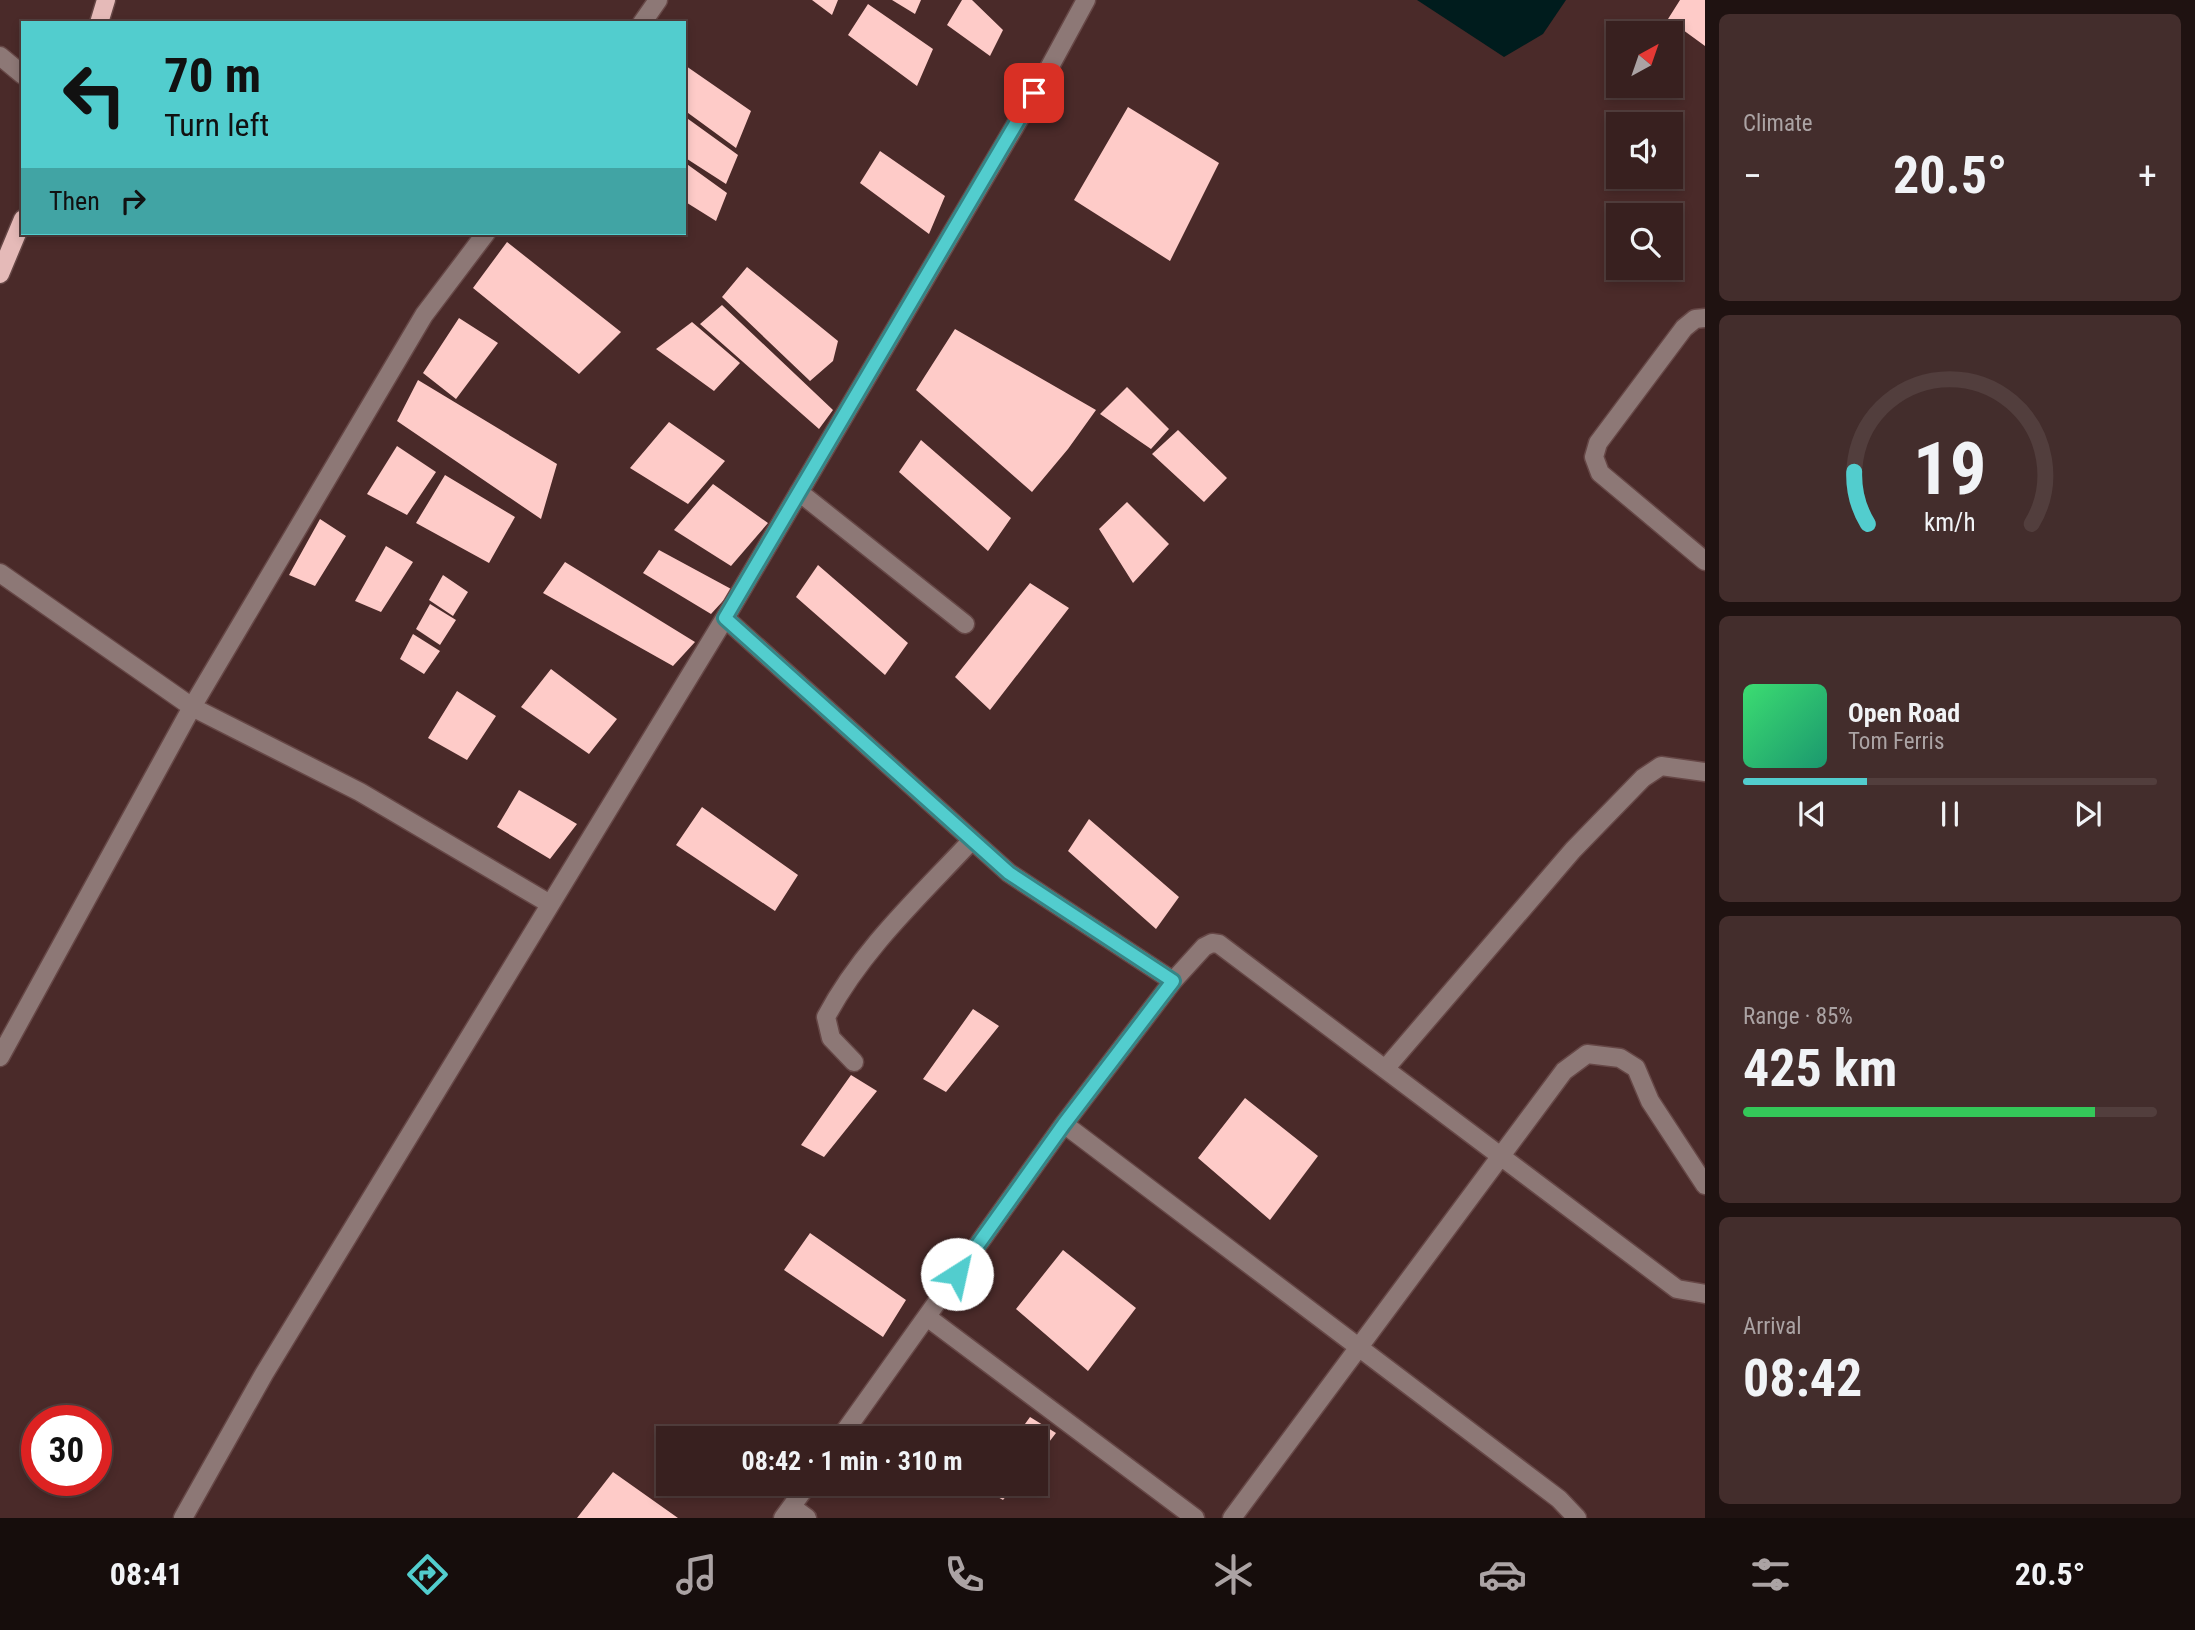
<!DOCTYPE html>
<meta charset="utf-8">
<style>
body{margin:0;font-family:"Roboto Condensed",sans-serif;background:#432d2c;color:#f1f3f6;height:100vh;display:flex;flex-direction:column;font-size:26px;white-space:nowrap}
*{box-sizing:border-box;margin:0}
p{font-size:23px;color:#aba3a4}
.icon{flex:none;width:38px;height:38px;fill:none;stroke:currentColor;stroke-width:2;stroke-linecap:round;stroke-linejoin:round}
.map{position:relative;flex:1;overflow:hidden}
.sheet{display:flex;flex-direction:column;gap:14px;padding:14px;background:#1f1211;width:490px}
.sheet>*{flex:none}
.banner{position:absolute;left:21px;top:21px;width:665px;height:214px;border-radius:0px;box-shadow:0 4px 10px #0003,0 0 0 2px #523e3d;background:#52cdce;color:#111;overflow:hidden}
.needle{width:46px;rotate:40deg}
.controls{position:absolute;left:1606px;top:21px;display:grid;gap:14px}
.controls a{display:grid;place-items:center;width:77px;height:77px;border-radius:0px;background:#38201f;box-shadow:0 4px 10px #0003,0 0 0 2px #523e3d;font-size:35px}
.speed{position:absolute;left:21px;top:1405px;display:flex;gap:14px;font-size:35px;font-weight:700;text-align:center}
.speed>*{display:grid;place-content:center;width:91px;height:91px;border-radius:50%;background:#38201f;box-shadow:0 4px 10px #0003,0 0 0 2px #523e3d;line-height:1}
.speed .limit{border:10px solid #d22;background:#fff;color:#111}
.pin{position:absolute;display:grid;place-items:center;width:60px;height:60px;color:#fff;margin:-30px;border-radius:14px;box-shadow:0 4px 10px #0006}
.me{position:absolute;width:77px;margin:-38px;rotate:35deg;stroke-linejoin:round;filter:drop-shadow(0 0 5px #0008)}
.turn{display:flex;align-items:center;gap:24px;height:147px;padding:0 28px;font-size:32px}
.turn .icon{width:91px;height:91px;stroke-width:2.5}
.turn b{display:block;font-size:49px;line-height:60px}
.then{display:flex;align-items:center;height:66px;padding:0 28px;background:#0003;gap:14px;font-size:26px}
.big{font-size:52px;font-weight:700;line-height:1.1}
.sheet .card{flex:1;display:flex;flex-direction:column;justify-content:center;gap:10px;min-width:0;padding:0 24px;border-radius:10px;background:#432d2c}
.sheet .dial{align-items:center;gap:0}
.dial svg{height:182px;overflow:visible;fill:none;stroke:#523e3d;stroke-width:7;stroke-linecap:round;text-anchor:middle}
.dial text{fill:#f1f3f6;stroke:none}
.song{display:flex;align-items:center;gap:21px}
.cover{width:84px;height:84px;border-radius:10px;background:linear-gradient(135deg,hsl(140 70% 55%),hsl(160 70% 35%))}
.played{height:7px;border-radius:4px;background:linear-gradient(90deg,#52cdce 30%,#523e3d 30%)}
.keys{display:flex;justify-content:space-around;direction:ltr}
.heat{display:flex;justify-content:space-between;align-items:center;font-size:38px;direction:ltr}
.charge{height:10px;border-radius:5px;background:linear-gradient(90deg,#34c759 85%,#523e3d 0)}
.trip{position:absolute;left:656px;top:1426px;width:392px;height:70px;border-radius:0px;background:#38201f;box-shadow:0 4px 10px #0003,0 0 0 2px #523e3d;font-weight:700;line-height:70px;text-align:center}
.menu{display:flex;height:112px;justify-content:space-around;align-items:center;background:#160d0c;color:#aba3a4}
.menu .icon{width:49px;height:49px}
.menu .current{color:#52cdce}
.menu b{font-size:32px;color:#f1f3f6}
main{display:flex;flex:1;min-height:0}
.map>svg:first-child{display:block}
.water{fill:#001c1d}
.building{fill:#fecbc8}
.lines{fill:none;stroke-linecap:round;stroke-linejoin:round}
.minor-casing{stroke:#664746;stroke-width:21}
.major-casing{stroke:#664746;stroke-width:21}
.minor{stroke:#8d7876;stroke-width:18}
.major{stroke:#e5bab8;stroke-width:18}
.route-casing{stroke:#358586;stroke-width:18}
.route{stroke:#52cdce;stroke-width:12}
</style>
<main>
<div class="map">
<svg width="1705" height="1518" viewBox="0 0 1705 1518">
<rect width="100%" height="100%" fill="#4a2a29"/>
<path class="water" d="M 1417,0 L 1566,0 L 1543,34 L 1504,57 Z"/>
<path class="building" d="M 812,0 L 838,0 L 832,15 Z
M 892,0 L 921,0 L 915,14 Z
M 962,0 L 972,0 L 1003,30 L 990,56 L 947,25 Z
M 1680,0 L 1705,0 L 1705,46 L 1668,19 Z
M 868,4 L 933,49 L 917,86 L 848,35 Z
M 686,66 L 751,111 L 736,148 L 684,110 L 684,70 Z
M 1128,107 L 1219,163 L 1170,261 L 1074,200 Z
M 684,116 L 738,155 L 726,184 L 684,157 Z
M 880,151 L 945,196 L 929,234 L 860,183 Z
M 684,162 L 727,193 L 716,221 L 684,201 Z
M 507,242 L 621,332 L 579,374 L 473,288 Z
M 747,267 L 838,341 L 833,361 L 810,381 L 722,297 Z
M 722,305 L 833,410 L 819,429 L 700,324 Z
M 459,318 L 498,343 L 456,399 L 423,373 Z
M 692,322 L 740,363 L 714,391 L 656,349 Z
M 955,329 L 1096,410 L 1068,449 L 1032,492 L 916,390 Z
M 418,380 L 557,464 L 541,519 L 397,421 Z
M 1127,387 L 1169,429 L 1151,449 L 1100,414 Z
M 669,422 L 725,461 L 688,504 L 630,468 Z
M 1178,430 L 1227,478 L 1204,502 L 1152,454 Z
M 921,440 L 1011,518 L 988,551 L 899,472 Z
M 397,446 L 436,472 L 407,515 L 367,494 Z
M 445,475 L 515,517 L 489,563 L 416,523 Z
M 713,484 L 768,523 L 731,566 L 674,530 Z
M 1127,502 L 1169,544 L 1133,583 L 1099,529 Z
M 320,519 L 346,536 L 315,586 L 289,575 Z
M 386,546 L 413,562 L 381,612 L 355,601 Z
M 659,550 L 733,590 L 711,614 L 643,573 Z
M 565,562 L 695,642 L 673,666 L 543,593 Z
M 818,565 L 908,643 L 885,675 L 796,597 Z
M 443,575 L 468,592 L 453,616 L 429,600 Z
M 1030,583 L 1069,608 L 990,710 L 955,677 Z
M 430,604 L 456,620 L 440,645 L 416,629 Z
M 413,634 L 440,651 L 424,674 L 400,659 Z
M 551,669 L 617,719 L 589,754 L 521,707 Z
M 457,691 L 496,716 L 467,760 L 428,738 Z
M 519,790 L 577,824 L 550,859 L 497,827 Z
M 702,807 L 798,875 L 775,911 L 676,845 Z
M 1089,819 L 1179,897 L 1156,929 L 1068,851 Z
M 973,1009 L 999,1026 L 946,1092 L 923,1079 Z
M 851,1075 L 877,1091 L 824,1157 L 801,1145 Z
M 1245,1098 L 1318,1156 L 1270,1220 L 1198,1158 Z
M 810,1233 L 906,1300 L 883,1337 L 784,1270 Z
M 1063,1250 L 1136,1308 L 1088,1371 L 1016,1309 Z
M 1030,1417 L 1056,1433 L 1036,1459 L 1036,1438 L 1015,1438 Z
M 613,1472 L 678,1518 L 577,1518 Z
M 982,1484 L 1016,1484 L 1003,1500 L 980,1487 Z"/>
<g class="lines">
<g class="minor-casing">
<path id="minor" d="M 642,23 L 658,0
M 0,56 L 23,75
M 1705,318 L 1695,319 L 1684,328 L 1598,443 L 1594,457 L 1600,473 L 1705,561
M 799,492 L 965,624
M 0,573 L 192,707 L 360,792 L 550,904
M 725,618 L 1009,873 L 1173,981
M 0,1057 L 192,707 L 424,315 L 486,233
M 854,1062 L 831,1038 L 826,1017 C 862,949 920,896 972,840
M 1385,1069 L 1573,850 L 1643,778 L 1661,766 L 1705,772
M 1064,1124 L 1559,1499 L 1577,1518
M 927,1317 L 1195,1518
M 840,1438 L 1064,1124 L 1173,981 L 1204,947 L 1212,943 L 1219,944 L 1677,1289 L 1705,1294
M 792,1507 L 807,1518
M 183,1518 L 264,1374 L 725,618 L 1048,70 L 1086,0
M 783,1518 L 808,1484
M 1232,1518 L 1564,1071 L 1587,1054 L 1620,1058 L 1636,1068 L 1650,1101 L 1705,1185"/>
</g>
<g class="major-casing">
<path id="major" d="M 99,23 L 106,0
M 0,274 L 23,219"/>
</g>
<use href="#minor" class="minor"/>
<use href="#major" class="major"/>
</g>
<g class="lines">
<g class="route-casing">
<path id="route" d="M 957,1274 L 1064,1124 L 1173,981 L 1009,873 L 725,618 L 1034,93"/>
</g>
<use href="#route" class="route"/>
</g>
</svg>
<div class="controls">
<a><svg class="needle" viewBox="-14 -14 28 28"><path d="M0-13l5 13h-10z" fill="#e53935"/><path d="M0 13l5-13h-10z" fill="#aba3a4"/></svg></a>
<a><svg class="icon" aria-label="sound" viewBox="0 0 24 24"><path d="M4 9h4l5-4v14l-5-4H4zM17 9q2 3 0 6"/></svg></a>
<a><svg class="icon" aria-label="search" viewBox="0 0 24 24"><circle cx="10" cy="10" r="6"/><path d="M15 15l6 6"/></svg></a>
</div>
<div class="speed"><div class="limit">30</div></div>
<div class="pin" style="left:1034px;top:93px;background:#d93025"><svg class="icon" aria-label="arrive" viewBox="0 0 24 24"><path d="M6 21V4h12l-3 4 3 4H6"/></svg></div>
<svg class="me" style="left:957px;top:1274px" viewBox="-20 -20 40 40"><circle r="19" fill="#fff"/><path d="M0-13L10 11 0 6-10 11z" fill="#52cdce"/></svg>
<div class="trip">08:42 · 1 min · 310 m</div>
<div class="banner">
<div class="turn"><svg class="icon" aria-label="left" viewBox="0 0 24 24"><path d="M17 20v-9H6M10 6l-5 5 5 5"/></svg><div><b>70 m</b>Turn left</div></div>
<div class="then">Then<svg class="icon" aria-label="right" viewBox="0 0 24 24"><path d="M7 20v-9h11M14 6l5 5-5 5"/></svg></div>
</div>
</div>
<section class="sheet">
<div class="card"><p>Climate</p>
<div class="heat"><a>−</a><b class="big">20.5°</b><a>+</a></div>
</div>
<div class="card dial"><svg viewBox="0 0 100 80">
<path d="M14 69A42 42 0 1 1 86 69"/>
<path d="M14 69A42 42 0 0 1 8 46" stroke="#52cdce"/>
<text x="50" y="56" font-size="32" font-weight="700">19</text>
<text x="50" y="72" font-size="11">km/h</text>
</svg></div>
<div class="card">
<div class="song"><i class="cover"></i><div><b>Open Road</b><p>Tom Ferris</p></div></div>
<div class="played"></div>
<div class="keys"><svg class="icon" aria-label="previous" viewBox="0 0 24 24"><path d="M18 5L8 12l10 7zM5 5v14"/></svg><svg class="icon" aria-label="pause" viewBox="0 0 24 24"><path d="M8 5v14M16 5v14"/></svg><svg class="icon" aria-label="next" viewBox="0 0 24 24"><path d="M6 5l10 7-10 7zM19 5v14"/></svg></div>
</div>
<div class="card"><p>Range · 85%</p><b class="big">425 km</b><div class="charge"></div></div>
<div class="card"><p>Arrival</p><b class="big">08:42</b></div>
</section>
</main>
<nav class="menu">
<b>08:41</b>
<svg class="icon current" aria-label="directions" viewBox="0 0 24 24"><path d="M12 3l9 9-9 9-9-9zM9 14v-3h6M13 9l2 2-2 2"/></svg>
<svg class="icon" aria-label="music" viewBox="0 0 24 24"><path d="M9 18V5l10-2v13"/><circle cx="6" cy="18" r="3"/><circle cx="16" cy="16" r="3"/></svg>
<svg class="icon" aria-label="phone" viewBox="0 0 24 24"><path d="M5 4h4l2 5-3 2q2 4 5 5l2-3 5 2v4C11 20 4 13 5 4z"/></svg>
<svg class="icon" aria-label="climate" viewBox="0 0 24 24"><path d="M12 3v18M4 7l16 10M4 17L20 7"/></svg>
<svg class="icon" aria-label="car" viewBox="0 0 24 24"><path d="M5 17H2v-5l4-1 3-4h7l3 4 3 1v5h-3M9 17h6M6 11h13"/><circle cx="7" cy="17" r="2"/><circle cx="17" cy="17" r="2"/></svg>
<svg class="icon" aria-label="filters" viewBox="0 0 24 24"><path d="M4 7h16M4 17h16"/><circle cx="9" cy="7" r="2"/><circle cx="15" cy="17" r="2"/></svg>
<b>20.5°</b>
</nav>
